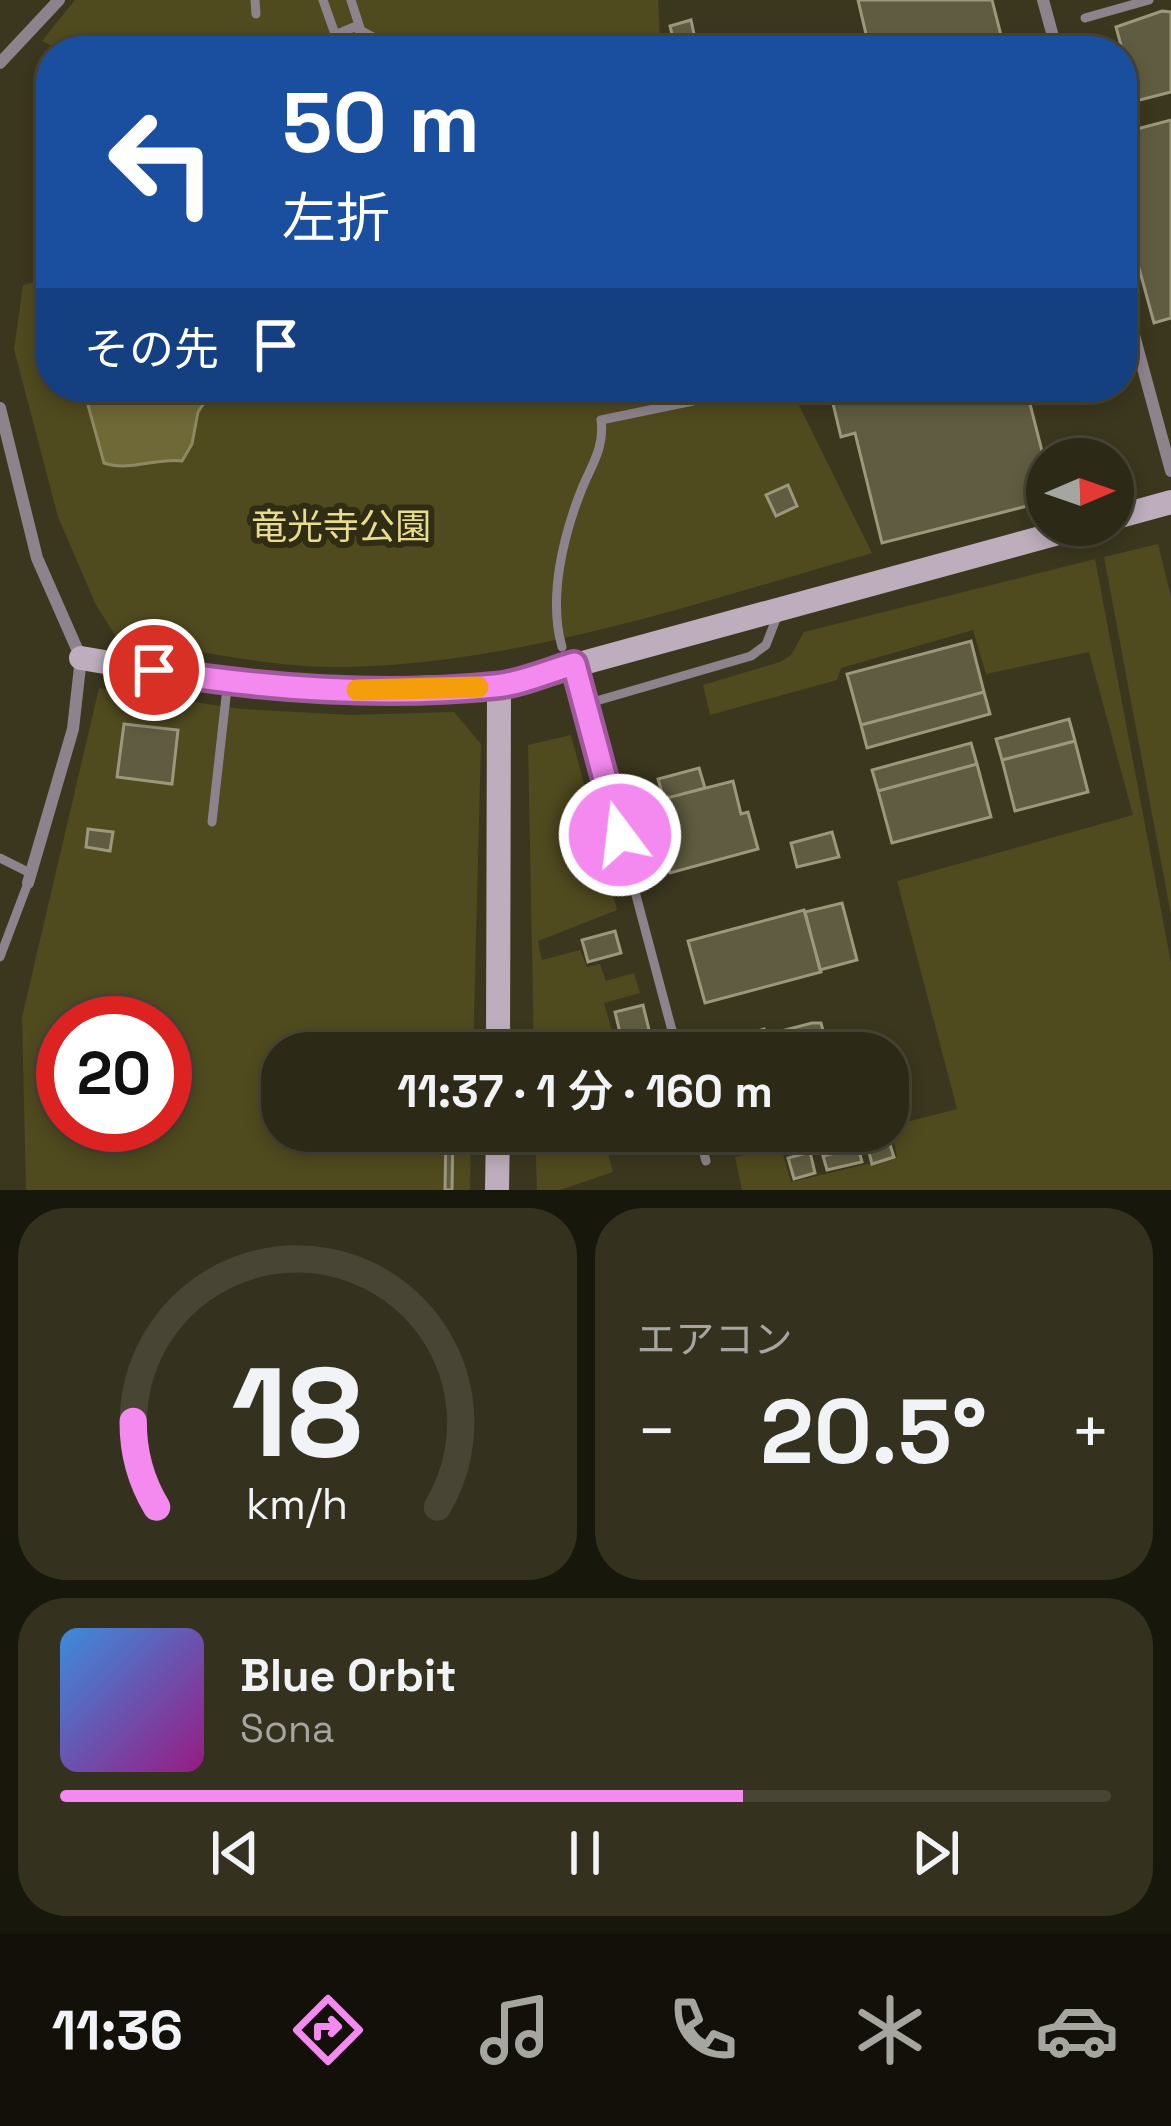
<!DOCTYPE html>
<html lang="ja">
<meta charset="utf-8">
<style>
body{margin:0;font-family:"Space Grotesk","Noto Sans JP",sans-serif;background:#34311f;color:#f1f3f6;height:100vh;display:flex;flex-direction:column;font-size:45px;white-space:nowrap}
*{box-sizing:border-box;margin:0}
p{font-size:39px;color:#a6a6a1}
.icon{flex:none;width:66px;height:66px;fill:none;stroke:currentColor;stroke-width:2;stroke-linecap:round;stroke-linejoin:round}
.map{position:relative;height:1190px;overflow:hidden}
.drawer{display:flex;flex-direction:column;gap:18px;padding:18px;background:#18170c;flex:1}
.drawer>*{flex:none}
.hud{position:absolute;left:36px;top:36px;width:1101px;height:366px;border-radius:48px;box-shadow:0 6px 18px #0003,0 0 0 3px #484535;background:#1a4fa0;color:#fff;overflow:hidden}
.needle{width:78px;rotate:88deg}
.tools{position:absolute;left:1026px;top:438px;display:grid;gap:24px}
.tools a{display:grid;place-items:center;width:108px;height:108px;border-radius:50%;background:#2c2916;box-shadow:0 6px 18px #0003,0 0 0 3px #484535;font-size:60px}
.speed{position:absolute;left:36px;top:996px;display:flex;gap:24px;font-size:60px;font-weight:700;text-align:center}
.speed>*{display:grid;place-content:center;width:156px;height:156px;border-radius:50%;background:#2c2916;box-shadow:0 6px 18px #0003,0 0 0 3px #484535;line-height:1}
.speed .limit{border:18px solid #d22;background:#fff;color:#111}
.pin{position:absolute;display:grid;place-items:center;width:102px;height:102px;color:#fff;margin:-51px;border:6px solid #fff;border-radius:50%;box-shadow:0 3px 12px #0007}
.me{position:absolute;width:132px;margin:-66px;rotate:345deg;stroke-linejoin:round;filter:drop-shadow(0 0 9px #0008)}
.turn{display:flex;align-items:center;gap:42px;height:252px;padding:0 48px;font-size:54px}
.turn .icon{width:156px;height:156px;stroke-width:2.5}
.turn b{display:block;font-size:84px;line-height:102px}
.then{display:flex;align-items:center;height:114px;padding:0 48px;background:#0003;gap:24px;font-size:45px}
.big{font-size:90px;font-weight:600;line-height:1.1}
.drawer .card{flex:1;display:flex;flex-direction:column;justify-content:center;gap:18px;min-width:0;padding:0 42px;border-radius:48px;background:#34311f}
.drawer .dial{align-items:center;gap:0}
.dial svg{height:312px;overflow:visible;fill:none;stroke:#484535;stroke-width:7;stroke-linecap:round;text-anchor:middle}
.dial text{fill:#f1f3f6;stroke:none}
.song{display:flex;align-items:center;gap:36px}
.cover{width:144px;height:144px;border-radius:18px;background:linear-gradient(135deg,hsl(210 70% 55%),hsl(310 70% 35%))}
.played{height:12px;border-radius:6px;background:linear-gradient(90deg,#f489f0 65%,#484535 65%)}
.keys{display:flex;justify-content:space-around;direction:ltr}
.heat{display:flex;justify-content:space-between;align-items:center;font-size:66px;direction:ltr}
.drawer .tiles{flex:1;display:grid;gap:18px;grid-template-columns:1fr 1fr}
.card:last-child{grid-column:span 2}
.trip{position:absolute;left:261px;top:1032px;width:648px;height:120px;border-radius:48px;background:#2c2916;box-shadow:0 6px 18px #0003,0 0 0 3px #484535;font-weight:600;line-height:120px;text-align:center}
.tabs{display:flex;height:192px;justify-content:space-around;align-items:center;background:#121009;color:#a6a6a1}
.tabs .icon{width:84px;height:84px}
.tabs .on{color:#f489f0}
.tabs b{font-size:54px;color:#f1f3f6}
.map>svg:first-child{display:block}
.green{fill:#504a1f;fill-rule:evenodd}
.water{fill:#6f6837;stroke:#8e8962;stroke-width:3}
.building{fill:#5f5c41;stroke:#9c987c;stroke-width:3}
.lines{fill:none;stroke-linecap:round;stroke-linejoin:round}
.lane{stroke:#8d838c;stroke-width:9}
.street{stroke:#8d838c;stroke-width:12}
.secondary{stroke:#beaebd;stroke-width:24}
.route-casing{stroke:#9f599c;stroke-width:30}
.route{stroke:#f489f0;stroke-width:21}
.slow{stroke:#f59e0b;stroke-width:21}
.labels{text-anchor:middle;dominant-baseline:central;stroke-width:12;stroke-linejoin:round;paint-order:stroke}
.park-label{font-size:36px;fill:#e8dd8f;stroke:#312d14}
</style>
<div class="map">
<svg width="1171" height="1190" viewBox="0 0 1171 1190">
<rect width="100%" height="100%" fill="#3b371e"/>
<path class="green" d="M 75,0 L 658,0 L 661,51 L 62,51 L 42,41 Z
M 51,278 L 51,387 L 790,387 L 872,553 C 699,602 527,663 345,667 C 270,668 192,649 117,638 L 96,605 L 58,517 L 14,349 L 23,285 Z
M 1158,544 L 1171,597 L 1171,915 L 1104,557 Z
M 1095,559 L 1171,963 L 1171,1190 L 742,1190 L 735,1157 L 781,1147 L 791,1182 L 897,1157 L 891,1126 L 957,1109 L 897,881 L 1133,815 L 1089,652 L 986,674 L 973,630 L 841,668 L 837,680 L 710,715 L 703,685 L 780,662 L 791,655 L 804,632 Z
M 99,688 L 241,709 L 351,715 L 454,712 L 481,744 L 473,1053 L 282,1053 L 282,1131 L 471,1131 L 470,1190 L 26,1190 L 22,1017 ZM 63,1023 L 165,1023 L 165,1125 L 63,1125 Z
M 571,735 L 617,910 L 538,941 L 542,960 L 580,950 L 587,967 L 600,964 L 606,981 L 634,973 L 640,993 L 604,1003 L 618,1053 L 534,1053 L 528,745 Z
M 535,1131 L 602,1131 L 613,1172 L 560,1190 L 537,1190 Z"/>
<path class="water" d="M 83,387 L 215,387 L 198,412 L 192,444 L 182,461 C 158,457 130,472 104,463 Z"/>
<path class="building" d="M 858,0 L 992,0 L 1005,51 L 870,51 Z
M 1162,11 L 1171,12 L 1171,92 L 1136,101 L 1116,27 Z
M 691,20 L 695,39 L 674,42 L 670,26 Z
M 1171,120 L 1171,318 L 1154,323 L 1122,206 L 1122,133 Z
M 829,387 L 967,387 L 970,402 L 1026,388 L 1047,471 L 1047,501 L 882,543 L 855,433 L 841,437 Z
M 788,485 L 797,506 L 776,516 L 766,495 Z
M 971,641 L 984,692 L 861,725 L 847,674 Z
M 984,692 L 990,714 L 867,748 L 861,725 Z
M 1069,719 L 1075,741 L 1002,760 L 996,739 Z
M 124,724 L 178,730 L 172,784 L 117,777 Z
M 1075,741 L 1088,792 L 1015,811 L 1002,760 Z
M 971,743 L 977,764 L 878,791 L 872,770 Z
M 977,764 L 991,817 L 892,843 L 878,791 Z
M 699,768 L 705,788 L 664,799 L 658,779 Z
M 733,781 L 741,814 L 748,812 L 758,849 L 670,873 L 651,802 Z
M 88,829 L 113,832 L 110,851 L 86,847 Z
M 832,832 L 839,857 L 797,867 L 791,843 Z
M 842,903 L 857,960 L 820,970 L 805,912 Z
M 804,910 L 821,972 L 705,1003 L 688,941 Z
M 615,931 L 621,953 L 588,962 L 582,940 Z
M 643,1005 L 650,1034 L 622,1041 L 615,1012 Z
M 812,1023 L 821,1023 L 829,1053 L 719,1053 L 717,1049 L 743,1042 L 741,1036 L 764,1029 L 766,1035 Z
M 446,1131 L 453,1131 L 452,1190 L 445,1190 Z
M 887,1135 L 894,1157 L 872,1164 L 866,1141 Z
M 858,1147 L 862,1162 L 827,1170 L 823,1156 Z
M 810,1152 L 815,1173 L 794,1179 L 788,1158 Z"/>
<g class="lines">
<path class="lane" d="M 255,0 L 256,14
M 323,0 L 335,34
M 351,0 L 360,28
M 1085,18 L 1149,0
M 327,51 L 333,36 L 354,27 L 373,37 L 378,51
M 562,647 C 548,598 563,537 581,491 C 591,466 605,447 601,420 L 693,401 L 696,387
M 576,670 L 678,1053
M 586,704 L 751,656 L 766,645 L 778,614
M 212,822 L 227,688
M 0,858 L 32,874
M 0,957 L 28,883
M 698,1131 L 706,1161"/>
<path class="street" d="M 1043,0 L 1057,51
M 0,63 L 59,0
M 1122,291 L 1171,471
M 0,408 L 37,558 L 81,658 L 73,729 L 28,883"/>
<path class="secondary" d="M 1113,518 L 1171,502
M 81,658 L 227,683 L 326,690 L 499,686 L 1088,525
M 498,1053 L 499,686
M 497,1190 L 498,1131"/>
</g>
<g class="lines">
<g class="route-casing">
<path id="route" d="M 154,670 C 263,689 384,697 495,686 C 521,684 549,671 574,664 L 620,835"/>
</g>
<use href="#route" class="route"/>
<path class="slow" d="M 357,690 L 478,687"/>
</g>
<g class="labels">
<g class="park-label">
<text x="341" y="527">竜光寺公園</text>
</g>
</g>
</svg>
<div class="tools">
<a><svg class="needle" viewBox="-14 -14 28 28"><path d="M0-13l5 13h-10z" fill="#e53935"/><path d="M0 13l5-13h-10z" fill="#a6a6a1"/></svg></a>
</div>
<div class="speed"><div class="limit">20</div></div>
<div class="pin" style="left:154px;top:670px;background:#d93025"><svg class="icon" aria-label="arrive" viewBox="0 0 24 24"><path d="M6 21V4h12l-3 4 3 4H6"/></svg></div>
<svg class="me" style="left:620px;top:835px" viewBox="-20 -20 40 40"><circle r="17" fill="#f489f0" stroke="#fff" stroke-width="3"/><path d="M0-11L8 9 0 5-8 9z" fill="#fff"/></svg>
<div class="trip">11:37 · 1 分 · 160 m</div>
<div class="hud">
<div class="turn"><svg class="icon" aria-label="left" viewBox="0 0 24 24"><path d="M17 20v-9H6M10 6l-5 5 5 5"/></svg><div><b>50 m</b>左折</div></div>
<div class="then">その先<svg class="icon" aria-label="arrive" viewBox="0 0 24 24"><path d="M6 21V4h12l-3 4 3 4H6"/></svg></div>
</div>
</div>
<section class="drawer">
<div class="tiles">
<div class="card dial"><svg viewBox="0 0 100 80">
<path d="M14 69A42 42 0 1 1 86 69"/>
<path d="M14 69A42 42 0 0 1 8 47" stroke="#f489f0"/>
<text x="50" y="56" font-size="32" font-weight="700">18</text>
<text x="50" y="72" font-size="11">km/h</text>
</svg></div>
<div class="card"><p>エアコン</p>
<div class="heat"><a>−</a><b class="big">20.5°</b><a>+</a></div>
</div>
<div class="card">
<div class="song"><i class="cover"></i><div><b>Blue Orbit</b><p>Sona</p></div></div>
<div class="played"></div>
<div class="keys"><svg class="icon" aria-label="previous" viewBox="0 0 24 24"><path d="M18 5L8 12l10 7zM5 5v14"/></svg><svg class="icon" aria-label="pause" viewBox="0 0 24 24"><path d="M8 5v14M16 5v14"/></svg><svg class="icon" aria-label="next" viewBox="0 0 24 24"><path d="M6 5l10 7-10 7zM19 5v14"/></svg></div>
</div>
</div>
</section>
<nav class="tabs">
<b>11:36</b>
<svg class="icon on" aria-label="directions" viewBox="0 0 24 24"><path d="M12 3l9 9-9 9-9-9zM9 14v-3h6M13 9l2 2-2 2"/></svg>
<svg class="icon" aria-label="music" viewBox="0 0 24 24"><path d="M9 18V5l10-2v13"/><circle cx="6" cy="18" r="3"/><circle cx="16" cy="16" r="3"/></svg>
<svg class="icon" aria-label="phone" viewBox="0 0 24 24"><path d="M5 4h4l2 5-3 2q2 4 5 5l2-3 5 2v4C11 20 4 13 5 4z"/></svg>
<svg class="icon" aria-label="climate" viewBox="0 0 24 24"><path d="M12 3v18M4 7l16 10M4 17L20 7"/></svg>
<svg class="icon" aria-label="car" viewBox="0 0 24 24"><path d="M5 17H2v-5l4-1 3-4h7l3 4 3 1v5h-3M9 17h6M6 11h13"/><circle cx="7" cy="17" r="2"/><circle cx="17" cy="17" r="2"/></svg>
</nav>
